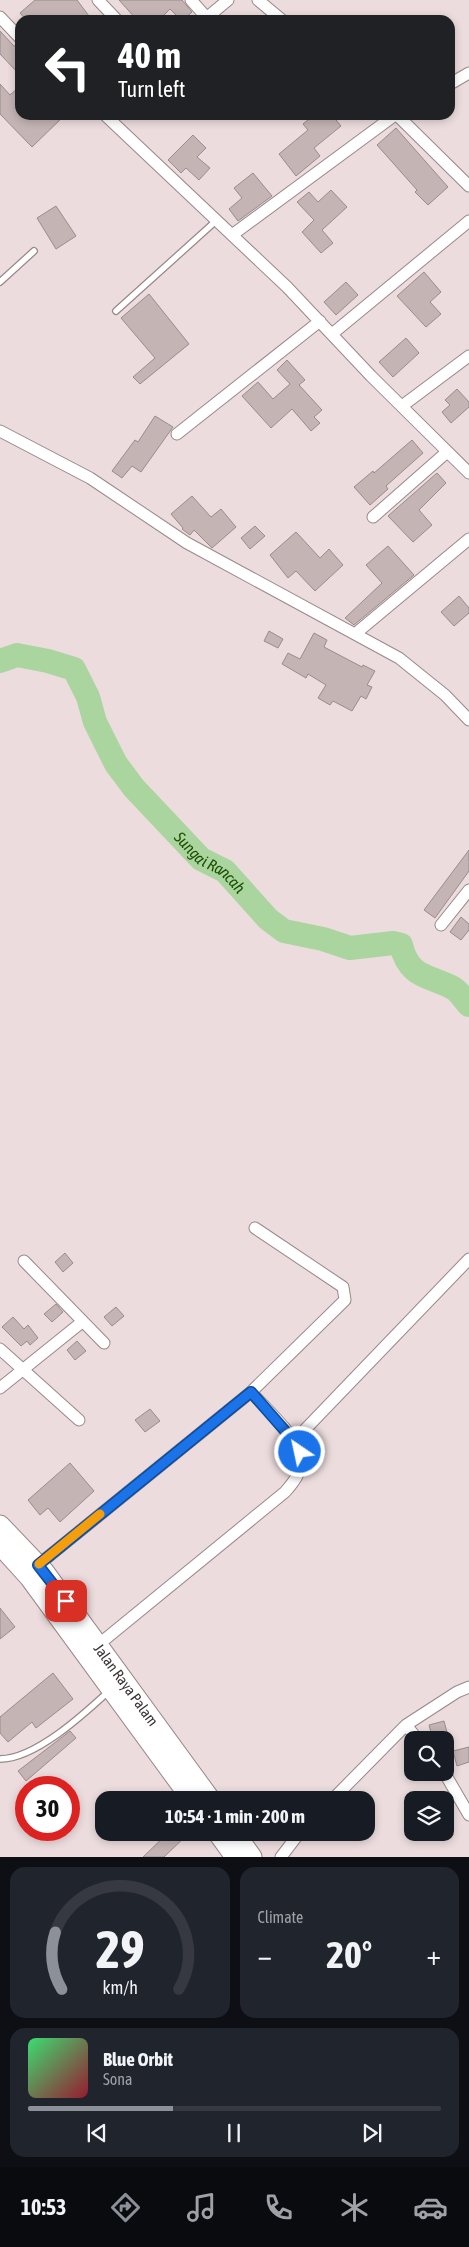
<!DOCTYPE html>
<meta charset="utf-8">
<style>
body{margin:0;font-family:"Asap Condensed",sans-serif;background:#20242c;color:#f1f3f6;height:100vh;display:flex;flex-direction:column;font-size:19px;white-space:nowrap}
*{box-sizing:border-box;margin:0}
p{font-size:16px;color:#9ea1a6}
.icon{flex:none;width:28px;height:28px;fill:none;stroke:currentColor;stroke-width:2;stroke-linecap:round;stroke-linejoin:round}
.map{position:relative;height:1857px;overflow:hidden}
.details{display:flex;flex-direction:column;gap:10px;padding:10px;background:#0d0f14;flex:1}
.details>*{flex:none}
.top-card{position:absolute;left:15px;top:15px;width:440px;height:105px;border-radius:15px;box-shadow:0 2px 8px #0003;background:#202124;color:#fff;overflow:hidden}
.tools{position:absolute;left:404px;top:1731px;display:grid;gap:10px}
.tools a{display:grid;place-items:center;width:50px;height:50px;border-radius:10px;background:#171b24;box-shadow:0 2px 8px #0003;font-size:25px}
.speed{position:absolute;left:15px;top:1776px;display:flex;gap:10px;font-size:25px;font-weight:700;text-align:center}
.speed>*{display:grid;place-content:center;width:65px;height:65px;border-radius:50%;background:#171b24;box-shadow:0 2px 8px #0003;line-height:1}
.speed .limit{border:8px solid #d22;background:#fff;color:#111}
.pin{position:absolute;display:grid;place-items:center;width:42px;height:42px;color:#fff;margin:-21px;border-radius:10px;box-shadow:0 2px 8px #0006}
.me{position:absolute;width:55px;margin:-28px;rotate:326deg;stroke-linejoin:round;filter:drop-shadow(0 0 4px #0008)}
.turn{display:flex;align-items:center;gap:18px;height:105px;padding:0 20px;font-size:22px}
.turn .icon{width:65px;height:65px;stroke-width:2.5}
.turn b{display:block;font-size:35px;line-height:42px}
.big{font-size:38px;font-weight:700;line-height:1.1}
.details .tile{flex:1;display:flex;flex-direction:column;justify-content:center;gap:8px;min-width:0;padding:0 18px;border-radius:15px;background:#20242c}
.details .dial{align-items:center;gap:0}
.dial svg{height:130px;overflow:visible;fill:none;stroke:#363941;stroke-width:7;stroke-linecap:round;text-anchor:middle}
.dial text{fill:#f1f3f6;stroke:none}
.song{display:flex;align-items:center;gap:15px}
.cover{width:60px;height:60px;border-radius:8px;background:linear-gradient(135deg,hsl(140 70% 55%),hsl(350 70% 35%))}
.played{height:5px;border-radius:2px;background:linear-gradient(90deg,#8c9099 35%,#363941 35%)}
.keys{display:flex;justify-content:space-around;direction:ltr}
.heat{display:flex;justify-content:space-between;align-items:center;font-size:28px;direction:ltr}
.details .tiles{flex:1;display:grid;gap:10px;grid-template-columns:1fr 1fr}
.tile:last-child{grid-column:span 2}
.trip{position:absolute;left:95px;top:1791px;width:280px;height:50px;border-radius:15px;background:#171b24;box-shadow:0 2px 8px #0003;font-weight:700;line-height:50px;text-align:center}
.tabs{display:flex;height:80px;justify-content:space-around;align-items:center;background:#090b0e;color:#9ea1a6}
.tabs .icon{width:35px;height:35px}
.tabs .active{color:#8c9099}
.tabs b{font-size:22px;color:#f1f3f6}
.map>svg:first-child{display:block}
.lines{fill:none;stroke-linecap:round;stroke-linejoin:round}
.river{stroke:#abd59f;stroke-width:24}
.building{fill:#c4b4b4;stroke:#9a8b8c}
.lane-casing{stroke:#988989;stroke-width:8}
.street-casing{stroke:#988989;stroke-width:13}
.primary-casing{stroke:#988989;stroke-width:21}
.lane{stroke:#fff;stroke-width:5.5}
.street{stroke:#fff;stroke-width:11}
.primary{stroke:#fff;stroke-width:19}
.route-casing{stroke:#114b97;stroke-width:12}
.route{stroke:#1a73e8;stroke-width:9}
.slow{stroke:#f59e0b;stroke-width:9}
.labels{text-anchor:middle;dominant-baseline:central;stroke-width:4;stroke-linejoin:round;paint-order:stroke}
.street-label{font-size:15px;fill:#3b3535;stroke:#ecdcdd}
.water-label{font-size:16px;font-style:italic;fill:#1a5003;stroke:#ecdcdd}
</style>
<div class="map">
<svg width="469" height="1857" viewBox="0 0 469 1857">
<rect width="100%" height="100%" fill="#ecdcdd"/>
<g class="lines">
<path class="river" id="s1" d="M 0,661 L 17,655 L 48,661 L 74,669 L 88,697 L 95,722 L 116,764 L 134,788 L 201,859 L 225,871 L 268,919 L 284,931 L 323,939 L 350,948 L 393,943 L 401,945 C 409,978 428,975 453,988 C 459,991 464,1000 469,1005"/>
</g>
<path class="building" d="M 35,0 L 77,0 L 92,20 L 26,20 L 20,13 Z
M 119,0 L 182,0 L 192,12 L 183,20 L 181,20 L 170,9 L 159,20 L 137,20 Z
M 0,31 L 14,46 L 20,45 L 20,75 L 0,54 Z
M 0,84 L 10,95 L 20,86 L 20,115 L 65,115 L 32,147 L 0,114 Z
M 314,115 L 332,115 L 341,126 L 314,148 L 320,156 L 296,176 L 279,154 L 308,130 L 303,124 Z
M 396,128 L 448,187 L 428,205 L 415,192 L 417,190 L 377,145 Z
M 193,135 L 206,148 L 197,157 L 210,168 L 199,180 L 186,168 L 181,173 L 168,160 Z
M 253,173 L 272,196 L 238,221 L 229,209 L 242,198 L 234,188 Z
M 331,190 L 347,207 L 322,230 L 333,243 L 321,253 L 302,232 L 314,220 L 297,202 L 309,192 L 318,202 Z
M 56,206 L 76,236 L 56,249 L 37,218 Z
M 424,272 L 441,292 L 430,302 L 441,314 L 426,327 L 397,296 Z
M 346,282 L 358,295 L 336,315 L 324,302 Z
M 149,294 L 189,344 L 140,384 L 133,377 L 155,358 L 121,318 Z
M 406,338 L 419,353 L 393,377 L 379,362 Z
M 287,360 L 305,380 L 299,385 L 322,410 L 314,417 L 320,423 L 311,431 L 292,409 L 271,428 L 242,396 L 258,382 L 273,399 L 290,384 L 277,370 Z
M 457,389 L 469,402 L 469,407 L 451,423 L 442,412 L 450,405 L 445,400 Z
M 155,416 L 173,427 L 141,472 L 132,466 L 122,478 L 112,471 L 135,440 L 138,442 Z
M 412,440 L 423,453 L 386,486 L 388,489 L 370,505 L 354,487 L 373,471 L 374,473 Z
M 437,473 L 446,483 L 419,510 L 432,525 L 413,542 L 388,516 Z
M 192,496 L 211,517 L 221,509 L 236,527 L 212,548 L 194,530 L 190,535 L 182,529 L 183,528 L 171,514 Z
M 255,526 L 265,536 L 250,549 L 241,538 Z
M 296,532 L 320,558 L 329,549 L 343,565 L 315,591 L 296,571 L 288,578 L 270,555 Z
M 388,546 L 414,575 L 354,625 L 345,618 L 382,583 L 366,565 Z
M 459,596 L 469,608 L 469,613 L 454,626 L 441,612 Z
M 269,631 L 283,639 L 278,648 L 264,641 Z
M 314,633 L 327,640 L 324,647 L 362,667 L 363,665 L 375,671 L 367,685 L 372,687 L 366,699 L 361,696 L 352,711 L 333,701 L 330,705 L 318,698 L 326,685 L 308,674 L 306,678 L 282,664 L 288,653 L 300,659 Z
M 469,850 L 469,871 L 435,918 L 424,910 Z
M 461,917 L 469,924 L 469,930 L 461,940 L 450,932 Z
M 65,1253 L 73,1263 L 63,1272 L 55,1262 Z
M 56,1304 L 63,1312 L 52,1322 L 44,1314 Z
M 116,1307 L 124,1316 L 112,1326 L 104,1317 Z
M 13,1317 L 24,1329 L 28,1325 L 38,1338 L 30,1345 L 27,1341 L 21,1346 L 2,1327 Z
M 77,1341 L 86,1351 L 75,1360 L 67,1350 Z
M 150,1409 L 160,1421 L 145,1432 L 135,1420 Z
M 70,1463 L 94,1491 L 60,1522 L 48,1508 L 40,1515 L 28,1500 Z
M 0,1608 L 15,1627 L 0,1639 Z
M 53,1673 L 73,1699 L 36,1728 L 32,1722 L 8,1742 L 0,1733 L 0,1717 Z
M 444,1721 L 448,1736 L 433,1740 L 429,1725 Z
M 70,1731 L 76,1738 L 26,1781 L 18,1771 Z
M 469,1747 L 469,1762 L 457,1766 L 453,1751 Z
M 169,1832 L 190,1832 L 164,1857 L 143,1857 Z"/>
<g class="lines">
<g class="lane-casing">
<path id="lane" d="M 0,282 L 34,251
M 116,311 L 217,220
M 0,1759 C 35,1759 83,1715 109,1691"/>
</g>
<g class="street-casing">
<path id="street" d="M 98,0 L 117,20
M 191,0 L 207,18
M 258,0 L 282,20
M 0,17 L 20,38
M 204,20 L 228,0
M 450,84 L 469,73
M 105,115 L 287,287 L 371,376 L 469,473
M 397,115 L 469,186
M 232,235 L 395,115
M 332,334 L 469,221
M 402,406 L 469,356
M 0,431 L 90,478 L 187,543 L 399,658 L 445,695 L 469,720
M 177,434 L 320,321
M 373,517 L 447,452
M 355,634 L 469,539
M 441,925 L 469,890
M 24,1261 L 104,1343
M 0,1349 L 79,1420
M 0,1388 L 82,1322
M 294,1441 L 469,1259
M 38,1565 L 251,1392 L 345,1300 L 343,1287 L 255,1228
M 98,1645 L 285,1492 C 293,1483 301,1473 301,1461 C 302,1440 265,1408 251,1392
M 406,1725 L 457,1692 L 469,1687
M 444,1772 L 469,1815
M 332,1800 L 406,1725 L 418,1740
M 281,1857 L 300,1832"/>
</g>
<g class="primary-casing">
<g id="primary">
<path id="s2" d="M 0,1525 L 44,1571 L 211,1800"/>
<path d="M 0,1545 L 29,1577 L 192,1800"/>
<path d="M 217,1832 L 235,1857"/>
<path d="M 234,1832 L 252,1857"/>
</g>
</g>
<use href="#lane" class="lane"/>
<use href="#street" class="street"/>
<use href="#primary" class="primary"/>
</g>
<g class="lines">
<g class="route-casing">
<path id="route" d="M 66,1601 L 38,1565 L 251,1392 L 294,1441 L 300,1452"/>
</g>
<use href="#route" class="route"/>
<path class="slow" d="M 39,1564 L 100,1514"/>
</g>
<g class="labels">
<g class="street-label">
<text stroke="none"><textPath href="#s2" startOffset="204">Jalan Raya Palam</textPath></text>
</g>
<g class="water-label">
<text stroke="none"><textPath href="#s1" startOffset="318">Sungai Rancah</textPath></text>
</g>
</g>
</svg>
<div class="tools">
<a><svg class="icon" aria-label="search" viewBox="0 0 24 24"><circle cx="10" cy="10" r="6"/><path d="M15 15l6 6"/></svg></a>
<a><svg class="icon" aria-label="layers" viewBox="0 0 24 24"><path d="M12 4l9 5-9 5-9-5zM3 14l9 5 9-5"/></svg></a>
</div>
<div class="speed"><div class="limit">30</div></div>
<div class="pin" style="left:66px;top:1601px;background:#d93025"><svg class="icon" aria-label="arrive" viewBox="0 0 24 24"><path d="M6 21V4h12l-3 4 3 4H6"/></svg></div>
<svg class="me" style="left:300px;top:1452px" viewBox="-20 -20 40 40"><circle r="17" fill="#1a73e8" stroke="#fff" stroke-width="3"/><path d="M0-11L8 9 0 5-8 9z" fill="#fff"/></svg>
<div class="trip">10:54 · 1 min · 200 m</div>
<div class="top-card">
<div class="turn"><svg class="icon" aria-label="left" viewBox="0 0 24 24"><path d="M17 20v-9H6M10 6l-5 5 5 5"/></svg><div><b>40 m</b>Turn left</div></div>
</div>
</div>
<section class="details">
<div class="tiles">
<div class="tile dial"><svg viewBox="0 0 100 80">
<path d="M14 69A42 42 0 1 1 86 69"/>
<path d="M14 69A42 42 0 0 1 10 34" stroke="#8c9099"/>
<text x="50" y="56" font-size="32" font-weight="700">29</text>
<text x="50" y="72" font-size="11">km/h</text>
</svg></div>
<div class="tile"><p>Climate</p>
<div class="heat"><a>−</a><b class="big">20°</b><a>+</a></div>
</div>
<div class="tile">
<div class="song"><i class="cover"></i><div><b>Blue Orbit</b><p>Sona</p></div></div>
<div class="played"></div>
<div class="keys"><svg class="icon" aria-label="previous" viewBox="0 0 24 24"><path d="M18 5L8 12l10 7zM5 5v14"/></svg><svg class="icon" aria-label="pause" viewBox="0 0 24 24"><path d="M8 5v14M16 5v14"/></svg><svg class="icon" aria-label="next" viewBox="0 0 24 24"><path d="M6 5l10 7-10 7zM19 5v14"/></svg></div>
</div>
</div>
</section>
<nav class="tabs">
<b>10:53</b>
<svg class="icon active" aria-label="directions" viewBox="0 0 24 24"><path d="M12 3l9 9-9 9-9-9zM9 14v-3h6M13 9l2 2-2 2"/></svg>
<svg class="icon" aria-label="music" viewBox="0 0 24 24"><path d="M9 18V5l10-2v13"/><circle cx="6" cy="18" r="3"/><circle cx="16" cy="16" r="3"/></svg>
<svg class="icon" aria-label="phone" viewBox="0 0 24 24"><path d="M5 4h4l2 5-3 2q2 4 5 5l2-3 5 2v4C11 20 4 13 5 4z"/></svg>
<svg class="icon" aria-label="climate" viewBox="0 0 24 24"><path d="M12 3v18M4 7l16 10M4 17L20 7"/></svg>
<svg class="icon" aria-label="car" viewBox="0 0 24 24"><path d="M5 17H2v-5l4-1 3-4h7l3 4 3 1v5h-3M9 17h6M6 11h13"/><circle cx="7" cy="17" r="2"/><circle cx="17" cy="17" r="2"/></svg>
</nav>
